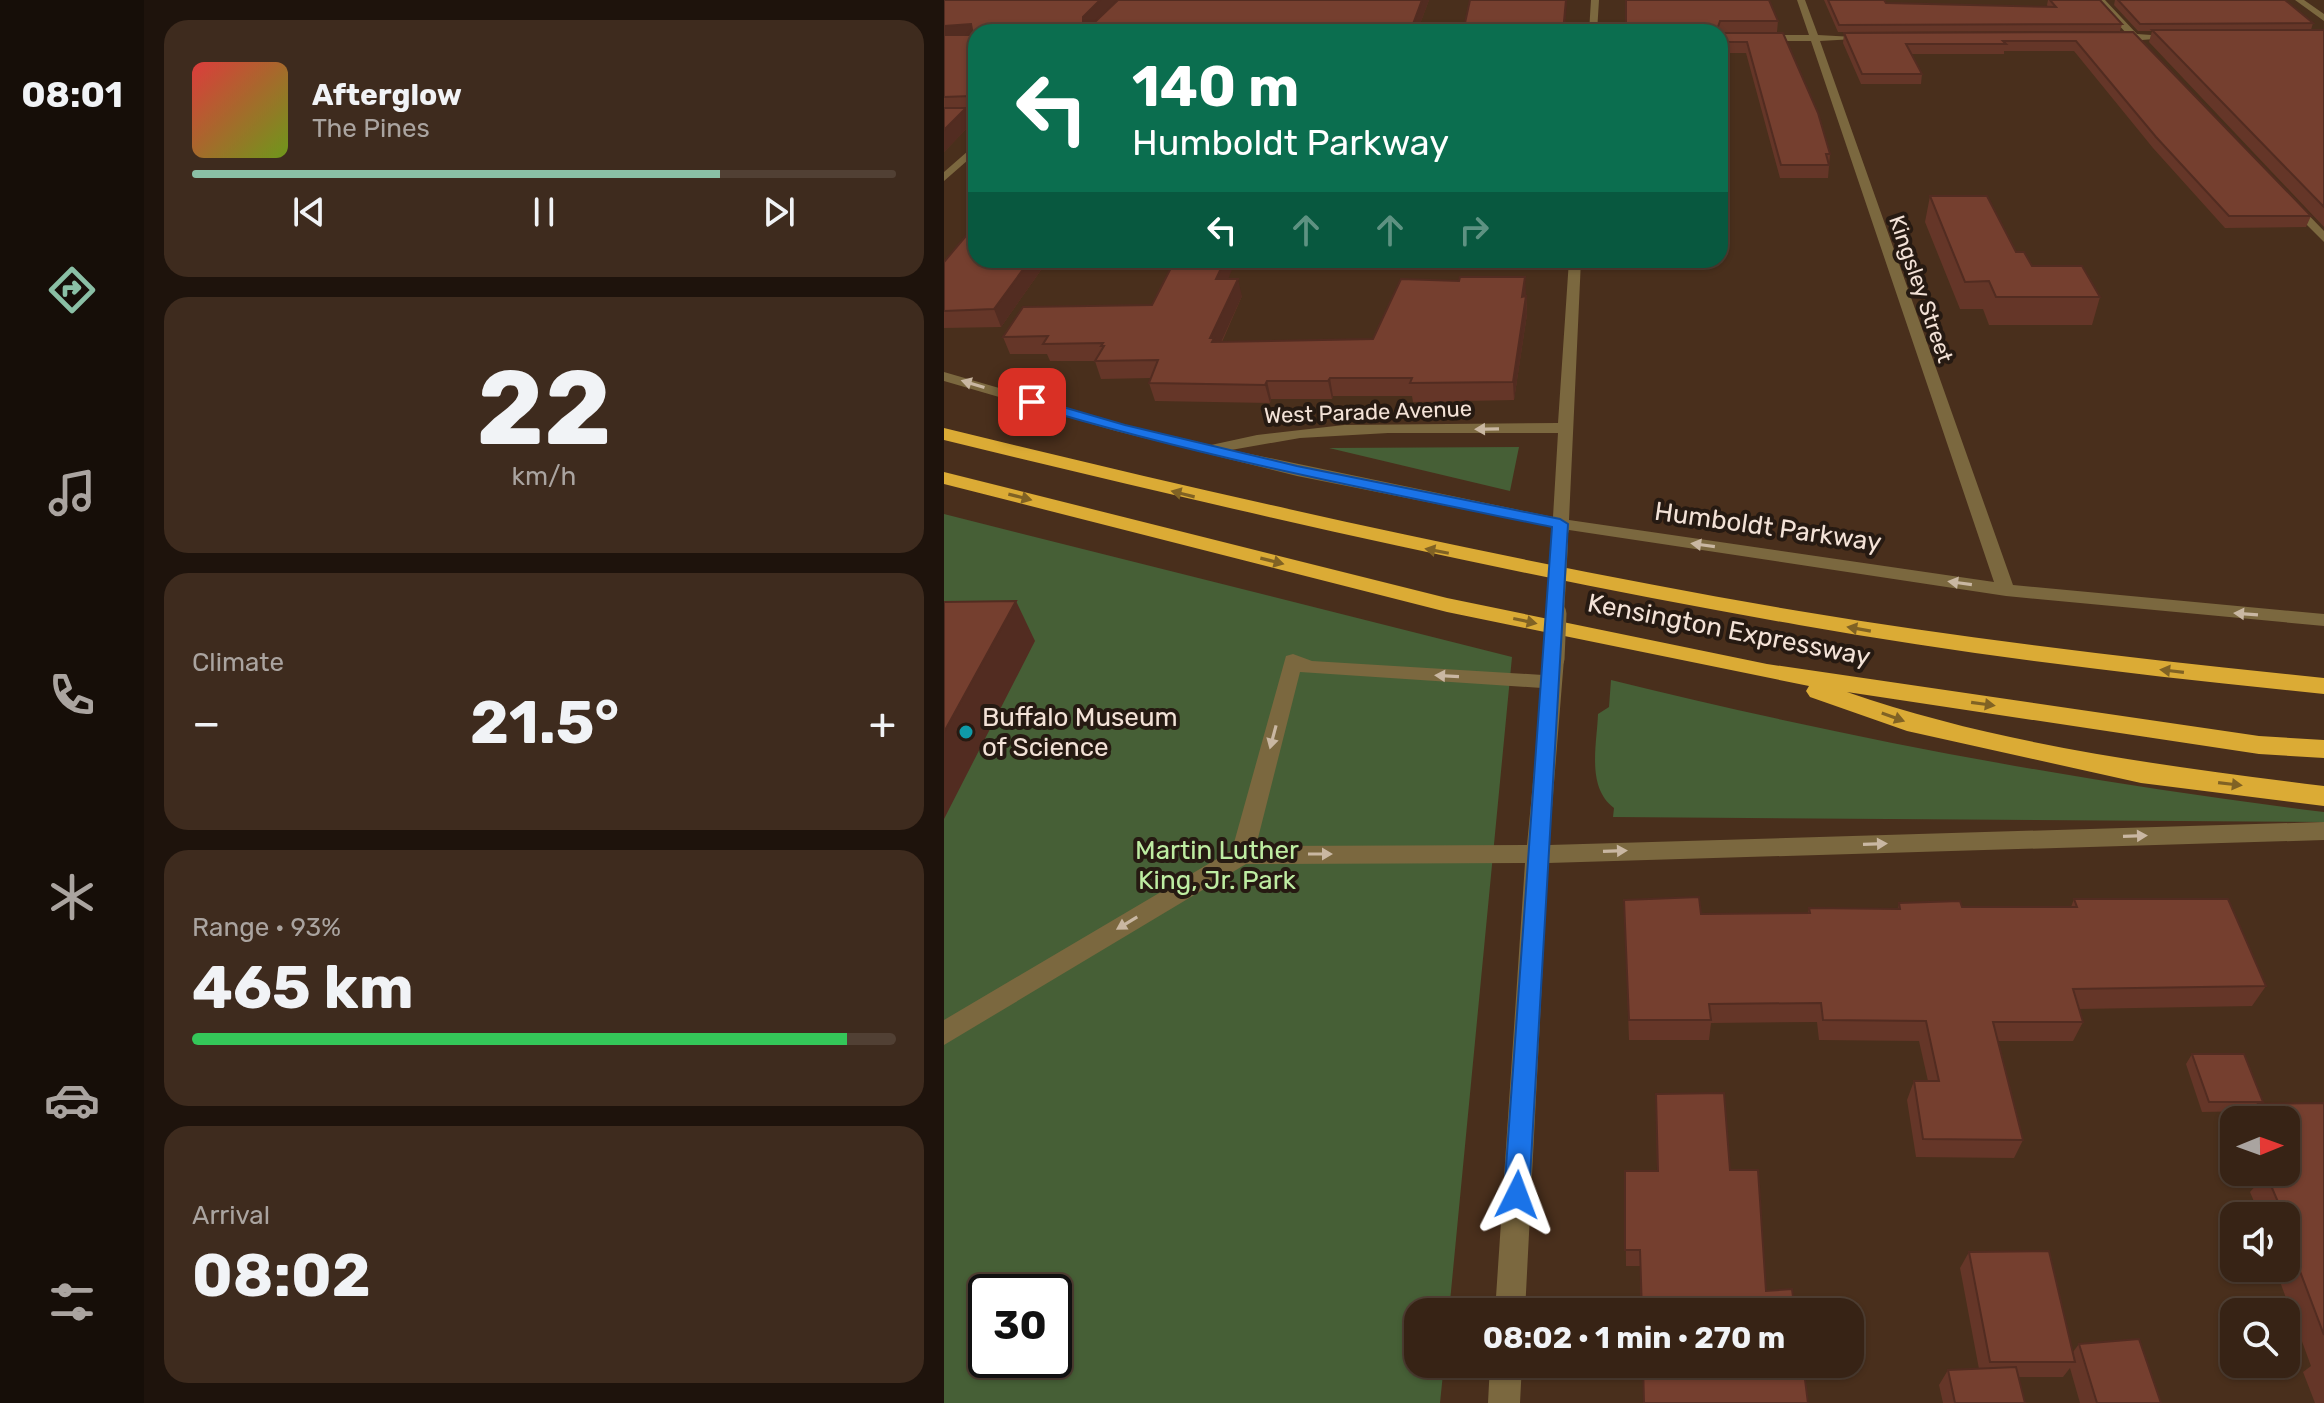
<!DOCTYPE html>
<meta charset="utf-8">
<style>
body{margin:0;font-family:Rubik,sans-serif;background:#3e2b1e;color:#f1f3f6;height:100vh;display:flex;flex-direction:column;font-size:30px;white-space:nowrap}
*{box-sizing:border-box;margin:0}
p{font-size:26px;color:#aaa4a0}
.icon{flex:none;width:44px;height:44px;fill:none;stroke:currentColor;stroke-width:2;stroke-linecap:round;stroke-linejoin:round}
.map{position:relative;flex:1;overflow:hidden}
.sheet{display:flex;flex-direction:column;gap:20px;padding:20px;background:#1e130c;width:800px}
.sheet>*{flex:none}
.hud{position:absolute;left:24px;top:24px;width:760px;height:244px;border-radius:24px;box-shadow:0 2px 6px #0004,0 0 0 2px #514034;background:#0b6e4f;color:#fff;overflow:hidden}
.needle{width:52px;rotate:89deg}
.controls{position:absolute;left:1276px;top:1106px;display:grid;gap:16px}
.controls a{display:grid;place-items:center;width:80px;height:80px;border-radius:16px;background:#372315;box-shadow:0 2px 6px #0004,0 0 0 2px #514034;font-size:40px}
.speed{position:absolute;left:24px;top:1274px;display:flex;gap:16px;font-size:40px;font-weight:700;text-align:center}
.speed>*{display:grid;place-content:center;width:104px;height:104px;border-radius:50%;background:#372315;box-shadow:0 2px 6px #0004,0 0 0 2px #514034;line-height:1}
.speed .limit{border:4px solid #111;border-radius:12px;background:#fff;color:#111}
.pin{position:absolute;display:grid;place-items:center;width:68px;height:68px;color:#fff;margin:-34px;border-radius:16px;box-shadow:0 4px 12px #0006}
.me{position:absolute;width:88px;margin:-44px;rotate:3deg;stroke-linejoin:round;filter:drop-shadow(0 0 6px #0008)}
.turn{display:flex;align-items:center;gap:28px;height:168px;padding:0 32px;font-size:36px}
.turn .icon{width:104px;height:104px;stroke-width:2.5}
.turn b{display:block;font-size:56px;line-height:68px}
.lanes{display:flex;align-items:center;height:76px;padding:0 32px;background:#0003;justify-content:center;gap:40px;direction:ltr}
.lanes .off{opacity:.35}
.big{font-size:60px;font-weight:700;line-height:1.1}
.sheet .tile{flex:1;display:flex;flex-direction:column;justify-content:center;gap:12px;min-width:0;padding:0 28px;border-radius:24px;background:#3e2b1e}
.sheet .dial{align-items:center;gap:0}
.dial b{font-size:104px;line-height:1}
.song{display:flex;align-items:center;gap:24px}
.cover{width:96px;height:96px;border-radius:12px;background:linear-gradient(135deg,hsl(0 70% 55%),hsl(80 70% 35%))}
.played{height:8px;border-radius:4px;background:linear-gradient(90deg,#8abfa5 75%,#514034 75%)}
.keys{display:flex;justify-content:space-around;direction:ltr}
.heat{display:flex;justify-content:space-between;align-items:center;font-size:44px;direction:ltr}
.charge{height:12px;border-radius:6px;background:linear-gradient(90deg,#34c759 93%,#514034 0)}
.trip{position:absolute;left:460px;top:1298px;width:460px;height:80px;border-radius:24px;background:#372315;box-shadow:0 2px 6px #0004,0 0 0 2px #514034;font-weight:700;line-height:80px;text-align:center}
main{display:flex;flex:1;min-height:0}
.dock{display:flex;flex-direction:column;width:144px;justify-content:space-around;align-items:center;background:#160e08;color:#aaa4a0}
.dock .icon{width:56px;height:56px}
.dock .active{color:#8abfa5}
.dock b{font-size:36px;color:#f1f3f6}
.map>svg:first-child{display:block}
.green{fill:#465f36;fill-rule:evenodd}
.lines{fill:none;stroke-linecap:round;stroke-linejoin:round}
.street{fill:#7b683f;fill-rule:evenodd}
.highway{fill:#dbab35;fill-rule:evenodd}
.street-bridge-far1{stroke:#7b683f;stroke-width:16}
.street-bridge{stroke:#7b683f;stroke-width:21}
.wall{fill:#653628}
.shaded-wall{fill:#522c21}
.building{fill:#753f2f;stroke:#522c21;stroke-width:2}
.oneway{fill:#c9b7a2}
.oneway2{fill:#806224}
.route{fill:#1a73e8;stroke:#114b97;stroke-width:2}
.culture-dot{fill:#0f9aa8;stroke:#261a12;stroke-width:3}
.labels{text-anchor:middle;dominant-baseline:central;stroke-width:8;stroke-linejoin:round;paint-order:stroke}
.far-street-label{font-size:22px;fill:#f3e2d7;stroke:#261a12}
.street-label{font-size:26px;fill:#f3e2d7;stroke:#261a12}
.poi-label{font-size:26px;fill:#f3e2d7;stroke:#261a12;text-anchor:start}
.park-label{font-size:26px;fill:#beeda2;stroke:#261a12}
</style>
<main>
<nav class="dock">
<b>08:01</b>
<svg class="icon active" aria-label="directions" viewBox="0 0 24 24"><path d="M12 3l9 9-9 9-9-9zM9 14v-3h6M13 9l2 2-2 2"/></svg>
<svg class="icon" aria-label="music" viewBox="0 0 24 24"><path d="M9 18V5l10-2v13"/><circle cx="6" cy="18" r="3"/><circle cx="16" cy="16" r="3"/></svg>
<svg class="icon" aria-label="phone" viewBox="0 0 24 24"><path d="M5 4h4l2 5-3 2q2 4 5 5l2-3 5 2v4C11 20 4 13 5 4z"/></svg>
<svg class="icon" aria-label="climate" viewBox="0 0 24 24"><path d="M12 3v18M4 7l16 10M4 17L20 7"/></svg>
<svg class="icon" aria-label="car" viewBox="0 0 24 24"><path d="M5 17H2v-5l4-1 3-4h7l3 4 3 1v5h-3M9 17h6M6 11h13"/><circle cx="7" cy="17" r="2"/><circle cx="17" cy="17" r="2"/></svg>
<svg class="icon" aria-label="filters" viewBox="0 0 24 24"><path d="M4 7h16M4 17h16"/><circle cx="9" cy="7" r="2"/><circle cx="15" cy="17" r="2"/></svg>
</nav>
<section class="sheet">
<div class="tile">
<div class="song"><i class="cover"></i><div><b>Afterglow</b><p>The Pines</p></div></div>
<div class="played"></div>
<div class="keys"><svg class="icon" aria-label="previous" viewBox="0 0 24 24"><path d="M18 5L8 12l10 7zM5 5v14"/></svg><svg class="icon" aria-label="pause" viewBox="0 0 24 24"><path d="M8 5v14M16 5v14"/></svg><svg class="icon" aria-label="next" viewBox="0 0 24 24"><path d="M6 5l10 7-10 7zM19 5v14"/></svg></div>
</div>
<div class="tile dial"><b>22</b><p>km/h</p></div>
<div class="tile"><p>Climate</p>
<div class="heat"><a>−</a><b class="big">21.5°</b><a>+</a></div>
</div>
<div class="tile"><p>Range · 93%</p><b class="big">465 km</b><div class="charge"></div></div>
<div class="tile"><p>Arrival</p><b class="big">08:02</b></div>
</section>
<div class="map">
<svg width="1380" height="1403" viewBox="0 0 1380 1403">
<rect width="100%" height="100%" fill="#492f1c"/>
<path class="green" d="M 575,447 L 566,491 L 385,448 Z
M 0,514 L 568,657 L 505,1312 L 474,1312 L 474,1364 L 500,1364 L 496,1403 L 0,1403 ZM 42,1292 L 110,1292 L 110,1360 L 42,1360 Z
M 667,680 C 902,738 1140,783 1380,812 L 1380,822 L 669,817 L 670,808 C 642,787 653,744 654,714 L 665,707 Z"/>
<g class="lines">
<path class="street" d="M 647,0 L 655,0 L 653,32 L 645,32 Z
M 853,0 L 861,0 L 874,35 L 928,38 L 876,41 L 1069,585 L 1380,614 L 1380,626 L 1062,596 L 625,530 L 622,540 L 616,541 L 607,536 L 608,527 L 353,476 L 172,431 L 0,381 L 0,372 L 182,425 L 267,445 L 313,435 L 400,425 L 614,423 L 625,260 L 637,260 L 625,520 L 1050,582 L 867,41 L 776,41 L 776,35 L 865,35 ZM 444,433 L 614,433 L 609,517 L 287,450 L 356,438 Z
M 1152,0 L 1161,0 L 1193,34 L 1236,37 L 1198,40 L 1194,44 L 1188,40 L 1165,39 L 1165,35 L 1183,34 Z
M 1351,0 L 1360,0 L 1380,14 L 1380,21 Z
M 0,114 L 32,114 L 32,120 L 0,120 Z
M 32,144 L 32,153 L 0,181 L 0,172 Z
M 1344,202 L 1352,202 L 1380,231 L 1380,242 L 1344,206 Z
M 610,652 L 620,659 L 605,845 L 1380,822 L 1380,840 L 604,863 L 581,1312 L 551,1312 L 581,863 L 302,864 L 0,1045 L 0,1020 L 288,850 L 342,656 L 349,654 L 368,661 L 599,675 L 600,659 ZM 356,672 L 598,688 L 583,845 L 312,846 Z
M 546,1364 L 578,1364 L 576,1403 L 544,1403 Z"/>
<path class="highway" d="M 0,428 C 283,497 568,562 855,611 C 1029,640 1204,660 1380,678 L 1380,694 C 1204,676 1029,656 855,625 C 568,575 283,509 0,440 Z
M 0,472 L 503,598 L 823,664 L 1315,736 L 1380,740 L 1380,758 L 1315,754 L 903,692 C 1056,745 1219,766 1380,786 L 1380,806 L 1197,783 L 963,731 L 866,697 L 862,691 L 865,686 L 503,612 L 0,484 Z"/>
<path class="street-bridge-far1" d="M 612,615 L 616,543"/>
<path class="street-bridge" d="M 610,659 L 612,613"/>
</g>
<path class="wall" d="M 0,0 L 152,21 L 174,0 L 485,0 L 473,32 L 32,32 L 32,111 L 23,111 L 28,123 L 0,152 Z
M 682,0 L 834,21 L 833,32 L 682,32 Z
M 880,0 L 940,0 L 942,3 L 1104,7 L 1103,5 L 1104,0 L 1156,0 L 1178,24 L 1176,31 L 894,32 Z
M 1171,0 L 1341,0 L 1369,23 L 1367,30 L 1380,30 L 1380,227 L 1205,42 L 1208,31 L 1194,31 L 1170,5 Z
M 1189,32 L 1367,216 L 1362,227 L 1281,228 L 1209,148 L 1130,51 L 1060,51 L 1060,54 L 967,54 L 978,74 L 977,84 L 917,84 L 899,43 L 900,33 Z
M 776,33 L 839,33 L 886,154 L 884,178 L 836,178 L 802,53 L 776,53 Z
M 986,196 L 1072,252 L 1088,266 L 1156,297 L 1148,325 L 1045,325 L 1039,309 L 1016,309 L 981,222 Z
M 32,219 L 32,260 L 104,260 L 57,327 L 0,328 L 0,262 L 31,226 L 30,222 Z
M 284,279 L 298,296 L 278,342 L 429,339 L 582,294 L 583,314 L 570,400 L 469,402 L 468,396 L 389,396 L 388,399 L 327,399 L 326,403 L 211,401 L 205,383 L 207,378 L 157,379 L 151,361 L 106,361 L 103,354 L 66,354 L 59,337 L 208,305 Z
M 1130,899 L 1322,986 L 1308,1006 L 1135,1009 L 1139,1022 L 1129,1041 L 1054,1041 L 1079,1140 L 1070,1158 L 972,1157 L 963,1100 L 970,1081 L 984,1081 L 975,1041 L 875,1040 L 873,1022 L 767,1023 L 765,1040 L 685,1040 L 680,900 L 757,914 L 864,913 L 865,908 L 954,909 L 955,903 L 1018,907 L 1127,907 Z
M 1248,1054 L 1319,1102 L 1317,1104 L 1380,1103 L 1380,1403 L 1371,1403 L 1359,1372 L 1367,1366 L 1331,1268 L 1342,1268 L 1342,1216 L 1316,1216 L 1306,1192 L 1321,1175 L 1319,1172 L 1342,1172 L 1342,1120 L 1302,1120 L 1308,1111 L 1258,1112 L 1242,1064 Z
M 712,1094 L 786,1170 L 822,1291 L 851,1312 L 697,1312 L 696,1266 L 682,1266 L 681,1171 L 713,1171 Z
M 1025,1252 L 1129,1352 L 1135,1344 L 1217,1403 L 1136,1403 L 1126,1368 L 1119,1377 L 1075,1377 L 1081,1403 L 999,1403 L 995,1385 L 1004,1370 L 1035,1369 L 1016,1268 Z"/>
<path class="shaded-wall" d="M 156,0 L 173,0 L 143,30 L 139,21 L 139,17 Z
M 478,0 L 485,0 L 473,32 L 466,32 Z
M 622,0 L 623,0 L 621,32 L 619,32 Z
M 27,24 L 32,37 L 0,40 L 0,26 Z
M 22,108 L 28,123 L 0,152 L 0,130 Z
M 86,260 L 104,260 L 57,327 L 50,309 Z
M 281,260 L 292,260 L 277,297 L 272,279 Z
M 581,277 L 582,294 L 579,314 L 578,297 Z
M 294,279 L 298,296 L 273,351 L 266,338 Z
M 582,296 L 583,314 L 570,400 L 569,382 Z
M 386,378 L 389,396 L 388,399 L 384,381 Z
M 323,381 L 327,399 L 326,403 L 321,385 Z
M 72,601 L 91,641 L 0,819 L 0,732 Z"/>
<path class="building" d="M 0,0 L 156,0 L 139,17 L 139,21 L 152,21 L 174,0 L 478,0 L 466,32 L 32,32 L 32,99 L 30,101 L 27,96 L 0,97 L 0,35 L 29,35 L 27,24 L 0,26 Z
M 526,0 L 622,0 L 619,32 L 519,32 Z
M 682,0 L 825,0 L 834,21 L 776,21 L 773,30 L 775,32 L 682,32 Z
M 884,0 L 940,0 L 942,3 L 1112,7 L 1106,0 L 1156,0 L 1178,24 L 895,25 Z
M 1174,0 L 1341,0 L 1369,23 L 1196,24 Z
M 1208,30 L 1380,30 L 1380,207 Z
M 1189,32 L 1367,216 L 1285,216 L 1212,137 L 1132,41 L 1059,41 L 1062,44 L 962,44 L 978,74 L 918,74 L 900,33 Z
M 776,33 L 839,33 L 874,113 L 886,154 L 882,154 L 885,165 L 837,165 L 803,42 L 776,42 Z
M 0,108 L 22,108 L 0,130 Z
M 986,196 L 1043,196 L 1072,252 L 1080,252 L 1088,266 L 1138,266 L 1156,297 L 1052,297 L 1045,281 L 1021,282 Z
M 32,224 L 32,260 L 86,260 L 50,309 L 0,311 L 0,262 Z
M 231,260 L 281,260 L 272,279 L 294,279 L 266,338 L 270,338 L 268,342 L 429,339 L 457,279 L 515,281 L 516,277 L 581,277 L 578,297 L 582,296 L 569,382 L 466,383 L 468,378 L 386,378 L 384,381 L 323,381 L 321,385 L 205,383 L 214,360 L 151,361 L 160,346 L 157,346 L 159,343 L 99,344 L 104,336 L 59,337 L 79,307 L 208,305 Z
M 72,601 L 0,732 L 0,602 Z
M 755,897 L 757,914 L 866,913 L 865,908 L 956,909 L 955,903 L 1016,901 L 1018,907 L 1133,907 L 1130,899 L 1284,899 L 1322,986 L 1129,989 L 1139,1022 L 1049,1022 L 1079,1140 L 979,1139 L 970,1081 L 995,1081 L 982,1021 L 879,1020 L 877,1003 L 765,1004 L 767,1020 L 685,1020 L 680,900 Z
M 1248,1054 L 1300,1054 L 1319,1102 L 1265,1102 Z
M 780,1093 L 786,1170 L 814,1170 L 822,1291 L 848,1289 L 851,1312 L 698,1312 L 696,1250 L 681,1250 L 681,1171 L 714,1171 L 712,1094 Z
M 1380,1103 L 1380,1335 L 1348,1250 L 1354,1250 L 1342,1222 L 1342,1216 L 1340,1216 L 1322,1174 L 1343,1173 L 1342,1170 L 1342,1120 L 1321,1120 L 1314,1104 Z
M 1105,1251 L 1131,1362 L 1046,1362 L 1025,1252 Z
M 1195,1339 L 1217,1403 L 1153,1403 L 1135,1344 Z
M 699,1364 L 859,1364 L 864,1403 L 700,1403 Z
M 1072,1367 L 1081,1403 L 1011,1403 L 1004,1370 Z"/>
<defs><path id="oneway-solid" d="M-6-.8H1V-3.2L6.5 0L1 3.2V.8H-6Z" transform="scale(2)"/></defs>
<g class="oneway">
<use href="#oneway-solid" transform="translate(29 384) rotate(-163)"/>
<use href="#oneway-solid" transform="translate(543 429) rotate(179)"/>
<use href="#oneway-solid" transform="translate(759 545) rotate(-172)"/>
<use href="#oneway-solid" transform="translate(1016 583) rotate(-172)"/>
<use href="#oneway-solid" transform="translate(1302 614) rotate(-176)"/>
<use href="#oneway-solid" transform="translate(503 676) rotate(-177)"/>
<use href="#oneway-solid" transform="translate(329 737) rotate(105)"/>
<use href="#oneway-solid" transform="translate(1191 836) rotate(-2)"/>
<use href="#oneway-solid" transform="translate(931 844) rotate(-2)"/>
<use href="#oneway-solid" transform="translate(671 851) rotate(-2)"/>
<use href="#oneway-solid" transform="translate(376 854)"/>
<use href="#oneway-solid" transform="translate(183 923) rotate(149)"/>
</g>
<g class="oneway2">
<use href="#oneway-solid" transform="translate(239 494) rotate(-166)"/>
<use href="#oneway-solid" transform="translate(76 497) rotate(14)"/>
<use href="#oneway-solid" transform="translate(493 551) rotate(-169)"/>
<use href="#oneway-solid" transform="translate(328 561) rotate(14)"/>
<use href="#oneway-solid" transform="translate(581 621) rotate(12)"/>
<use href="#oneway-solid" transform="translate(915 629) rotate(-170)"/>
<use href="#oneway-solid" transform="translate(1228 671) rotate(-173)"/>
<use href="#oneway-solid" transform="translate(1039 704) rotate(8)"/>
<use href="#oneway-solid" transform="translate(949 717) rotate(20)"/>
<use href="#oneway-solid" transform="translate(1286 784) rotate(7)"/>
</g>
<path class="route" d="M 88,398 L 181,425 L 353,466 L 616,519 L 624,524 L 585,1195 L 582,1204 L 573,1208 L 564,1204 L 560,1195 L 608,527 C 432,491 256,457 84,405 L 82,402 Z"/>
<circle class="culture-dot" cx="22" cy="732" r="8"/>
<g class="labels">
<g class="far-street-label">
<text transform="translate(977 289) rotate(71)">Kingsley Street</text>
<text transform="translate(424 412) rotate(-2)">West Parade Avenue</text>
</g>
<g class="street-label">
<text transform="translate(824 527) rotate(8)">Humboldt Parkway</text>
<text transform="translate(785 630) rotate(11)">Kensington Expressway</text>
</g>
<g class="poi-label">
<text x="38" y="717">Buffalo Museum<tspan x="38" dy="30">of Science</tspan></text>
</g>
<g class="park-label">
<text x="273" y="850">Martin Luther<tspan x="273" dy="30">King, Jr. Park</tspan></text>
</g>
</g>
</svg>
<div class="controls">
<a><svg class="needle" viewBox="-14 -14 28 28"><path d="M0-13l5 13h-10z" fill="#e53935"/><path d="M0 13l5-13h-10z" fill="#aaa4a0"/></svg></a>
<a><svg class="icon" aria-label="sound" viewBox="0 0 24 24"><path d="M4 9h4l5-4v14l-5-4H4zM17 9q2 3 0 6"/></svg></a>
<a><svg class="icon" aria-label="search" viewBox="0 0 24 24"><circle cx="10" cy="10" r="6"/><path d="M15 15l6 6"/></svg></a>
</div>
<div class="speed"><div class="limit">30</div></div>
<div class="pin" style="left:88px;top:402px;background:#d93025"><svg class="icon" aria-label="arrive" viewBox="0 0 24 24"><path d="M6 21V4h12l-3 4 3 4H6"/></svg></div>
<svg class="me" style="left:573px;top:1195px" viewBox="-20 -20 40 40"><path d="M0-17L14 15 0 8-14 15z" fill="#1a73e8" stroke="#fff" stroke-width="4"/></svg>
<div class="trip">08:02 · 1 min · 270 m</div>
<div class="hud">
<div class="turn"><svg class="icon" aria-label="left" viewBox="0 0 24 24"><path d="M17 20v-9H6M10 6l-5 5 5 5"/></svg><div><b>140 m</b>Humboldt Parkway</div></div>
<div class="lanes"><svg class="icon" aria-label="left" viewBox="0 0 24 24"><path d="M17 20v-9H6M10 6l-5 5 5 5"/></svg><svg class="icon off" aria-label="ahead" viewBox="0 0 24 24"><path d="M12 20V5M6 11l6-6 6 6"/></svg><svg class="icon off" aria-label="ahead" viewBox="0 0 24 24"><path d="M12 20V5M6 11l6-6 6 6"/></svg><svg class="icon off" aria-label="right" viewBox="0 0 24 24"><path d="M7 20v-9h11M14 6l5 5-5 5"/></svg></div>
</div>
</div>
</main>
